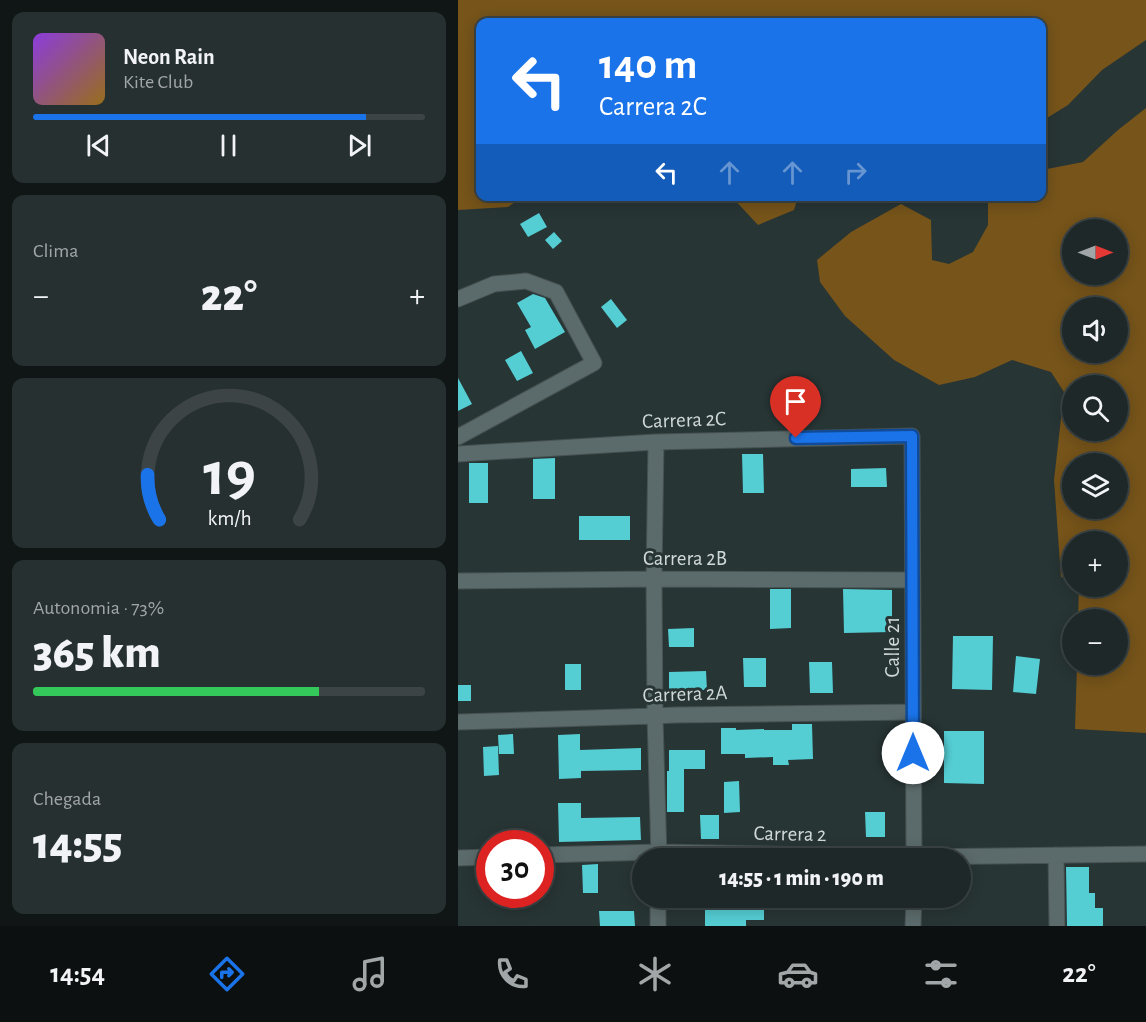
<!DOCTYPE html>
<html lang="pt">
<meta charset="utf-8">
<style>
body{margin:0;font-family:"Alegreya Sans",sans-serif;background:#263030;color:#f1f3f6;height:100vh;display:flex;flex-direction:column;font-size:22px;white-space:nowrap}
*{box-sizing:border-box;margin:0}
p{font-size:20px;color:#a1a6a8}
.icon{flex:none;width:33px;height:33px;fill:none;stroke:currentColor;stroke-width:2;stroke-linecap:round;stroke-linejoin:round}
.map{position:relative;flex:1;overflow:hidden}
.details{display:flex;flex-direction:column;gap:12px;padding:12px;background:#101616;width:458px}
.details>*{flex:none}
.banner{position:absolute;left:18px;top:18px;width:570px;height:183px;border-radius:12px;box-shadow:0 3px 15px #0003,0 0 0 2px #3c4445;background:#1a73e8;color:#fff;overflow:hidden}
.needle{width:39px;rotate:90deg}
.fabs{position:absolute;left:604px;top:219px;display:grid;gap:12px}
.fabs a{display:grid;place-items:center;width:66px;height:66px;border-radius:50%;background:#1e2828;box-shadow:0 3px 15px #0003,0 0 0 2px #3c4445;font-size:30px}
.speed{position:absolute;left:18px;top:830px;display:flex;gap:12px;font-size:30px;font-weight:700;text-align:center}
.speed>*{display:grid;place-content:center;width:78px;height:78px;border-radius:50%;background:#1e2828;box-shadow:0 3px 15px #0003,0 0 0 2px #3c4445;line-height:1}
.speed .limit{border:9px solid #d22;background:#fff;color:#111}
.pin{position:absolute;display:grid;place-items:center;width:51px;height:51px;color:#fff;margin:-62px -26px;border-radius:50% 50% 50% 0;rotate:-45deg;box-shadow:0 0 6px #0007}
.pin .icon{rotate:45deg}
.me{position:absolute;width:66px;margin:-33px;rotate:0deg;stroke-linejoin:round;filter:drop-shadow(0 0 4px #0008)}
.turn{display:flex;align-items:center;gap:21px;height:126px;padding:0 24px;font-size:27px}
.turn .icon{width:78px;height:78px;stroke-width:2.5}
.turn b{display:block;font-size:42px;line-height:51px}
.lanes{display:flex;align-items:center;height:57px;padding:0 24px;background:#0003;justify-content:center;gap:30px;direction:ltr}
.lanes .off{opacity:.35}
.big{font-size:45px;font-weight:800;line-height:1.1}
.details .tile{flex:1;display:flex;flex-direction:column;justify-content:center;gap:9px;min-width:0;padding:0 21px;border-radius:12px;background:#263030}
.details .dial{align-items:center;gap:0}
.dial svg{height:156px;overflow:visible;fill:none;stroke:#3c4445;stroke-width:7;stroke-linecap:round;text-anchor:middle}
.dial text{fill:#f1f3f6;stroke:none}
.song{display:flex;align-items:center;gap:18px}
.cover{width:72px;height:72px;border-radius:9px;background:linear-gradient(135deg,hsl(270 70% 55%),hsl(40 70% 35%))}
.played{height:6px;border-radius:3px;background:linear-gradient(90deg,#1a73e8 85%,#3c4445 85%)}
.keys{display:flex;justify-content:space-around;direction:ltr}
.heat{display:flex;justify-content:space-between;align-items:center;font-size:33px;direction:ltr}
.charge{height:9px;border-radius:4px;background:linear-gradient(90deg,#34c759 73%,#3c4445 0)}
.trip{position:absolute;left:174px;top:848px;width:339px;height:60px;border-radius:30px;background:#1e2828;box-shadow:0 3px 15px #0003,0 0 0 2px #3c4445;font-weight:800;line-height:60px;text-align:center}
.tabs{display:flex;height:96px;justify-content:space-around;align-items:center;background:#0c1010;color:#a1a6a8}
.tabs .icon{width:42px;height:42px}
.tabs .on{color:#1a73e8}
.tabs b{font-size:27px;color:#f1f3f6}
main{display:flex;flex:1;min-height:0}
.map>svg:first-child{display:block}
.forest{fill:#76541a;fill-rule:evenodd}
.building{fill:#54cdd3}
.lines{fill:none;stroke-linecap:round;stroke-linejoin:round}
.street-casing{stroke:#465151;stroke-width:17}
.street{stroke:#5b6a6a;stroke-width:15}
.route-casing{stroke:#114b97;stroke-width:15}
.route{stroke:#1a73e8;stroke-width:10}
.labels{text-anchor:middle;dominant-baseline:central;stroke-width:6;stroke-linejoin:round;paint-order:stroke}
.street-label{font-size:21px;fill:#d0d8d8;stroke:#283535}
</style>
<main>
<section class="details">
<div class="tile">
<div class="song"><i class="cover"></i><div><b>Neon Rain</b><p>Kite Club</p></div></div>
<div class="played"></div>
<div class="keys"><svg class="icon" aria-label="previous" viewBox="0 0 24 24"><path d="M18 5L8 12l10 7zM5 5v14"/></svg><svg class="icon" aria-label="pause" viewBox="0 0 24 24"><path d="M8 5v14M16 5v14"/></svg><svg class="icon" aria-label="next" viewBox="0 0 24 24"><path d="M6 5l10 7-10 7zM19 5v14"/></svg></div>
</div>
<div class="tile"><p>Clima</p>
<div class="heat"><a>−</a><b class="big">22°</b><a>+</a></div>
</div>
<div class="tile dial"><svg viewBox="0 0 100 80">
<path d="M14 69A42 42 0 1 1 86 69"/>
<path d="M14 69A42 42 0 0 1 8 46" stroke="#1a73e8"/>
<text x="50" y="56" font-size="32" font-weight="700">19</text>
<text x="50" y="72" font-size="11">km/h</text>
</svg></div>
<div class="tile"><p>Autonomia · 73%</p><b class="big">365 km</b><div class="charge"></div></div>
<div class="tile"><p>Chegada</p><b class="big">14:55</b></div>
</section>
<div class="map">
<svg width="689" height="926" viewBox="0 0 689 926">
<rect width="100%" height="100%" fill="#283535"/>
<path class="forest" d="M 0,0 L 688,0 L 688,40 L 644,70 L 610,105 L 584,121 L 584,22 L 22,22 L 22,196 L 64,197 L 50,207 L 0,210 Z
M 688,108 L 688,733 L 617,729 L 619,665 L 660,664 L 660,620 L 620,619 L 621,587 L 660,586 L 660,542 L 615,542 L 615,579 L 603,577 L 596,480 L 606,392 L 593,372 L 554,360 L 517,377 L 481,385 L 436,360 L 387,316 L 362,282 L 359,260 L 393,232 L 443,204 L 473,220 L 474,260 L 491,264 L 515,252 L 530,225 L 530,197 L 584,196 L 584,170 L 625,162 L 660,130 ZM 615,230 L 660,230 L 660,274 L 615,274 ZM 615,308 L 660,308 L 660,352 L 615,352 ZM 615,386 L 660,386 L 660,430 L 615,430 ZM 615,464 L 660,464 L 660,508 L 615,508 Z
M 274,197 L 340,197 L 336,210 L 300,225 Z"/>
<path class="building" d="M 81,213 L 89,227 L 70,237 L 62,224 Z
M 96,232 L 104,241 L 95,249 L 87,240 Z
M 75,294 L 87,298 L 107,332 L 77,349 L 67,330 L 73,327 L 59,303 Z
M 153,299 L 169,320 L 159,328 L 143,307 Z
M 63,351 L 75,373 L 59,381 L 47,360 Z
M 0,378 L 14,404 L 0,411 Z
M 284,454 L 305,454 L 306,493 L 285,493 Z
M 97,458 L 97,499 L 75,499 L 75,459 Z
M 11,463 L 30,463 L 30,503 L 11,503 Z
M 428,468 L 429,487 L 393,487 L 393,469 Z
M 121,516 L 172,516 L 172,540 L 121,540 Z
M 312,589 L 333,589 L 333,628 L 312,629 Z
M 385,589 L 434,590 L 434,632 L 386,633 Z
M 236,628 L 236,647 L 211,647 L 210,629 Z
M 495,636 L 535,636 L 534,690 L 494,689 Z
M 558,656 L 582,659 L 578,694 L 555,692 Z
M 285,658 L 308,658 L 308,687 L 286,687 Z
M 351,662 L 374,662 L 375,693 L 352,693 Z
M 107,664 L 123,664 L 123,690 L 107,690 Z
M 248,671 L 249,690 L 211,690 L 211,672 Z
M 0,685 L 13,685 L 13,701 L 0,701 Z
M 334,724 L 354,724 L 355,759 L 330,760 L 331,765 L 315,765 L 315,757 L 287,758 L 287,754 L 263,754 L 263,728 L 278,728 L 278,730 L 306,729 L 306,730 L 334,730 Z
M 486,731 L 526,731 L 526,784 L 486,783 Z
M 55,734 L 56,754 L 41,754 L 40,735 Z
M 122,734 L 122,750 L 183,748 L 183,770 L 123,771 L 123,778 L 101,779 L 100,735 Z
M 40,746 L 41,775 L 26,776 L 25,747 Z
M 211,750 L 247,750 L 247,769 L 226,769 L 226,812 L 209,812 L 209,771 L 211,771 Z
M 281,781 L 282,812 L 266,813 L 266,782 Z
M 100,803 L 123,803 L 123,818 L 182,817 L 183,840 L 101,842 Z
M 407,812 L 427,812 L 427,837 L 408,837 Z
M 242,815 L 261,815 L 261,839 L 243,839 Z
M 140,864 L 140,893 L 125,893 L 124,865 Z
M 608,867 L 631,867 L 631,893 L 637,893 L 637,908 L 645,908 L 645,926 L 609,926 Z
M 287,897 L 306,897 L 306,920 L 288,920 L 288,926 L 247,926 L 247,907 L 287,907 Z
M 141,911 L 176,911 L 177,926 L 142,926 Z"/>
<g class="lines">
<g class="street-casing">
<path id="street" d="M 0,299 L 36,284 L 68,281 L 98,292 L 136,363 L 0,437
M 198,442 L 196,579 L 197,716 L 201,858
M 0,454 L 198,442 L 454,436 L 456,858
M 0,581 L 196,579 L 454,580
M 0,722 L 197,716 L 217,715 L 455,712
M 82,855 L 201,852 L 456,857 L 689,854
M 598,855 L 599,926
M 0,858 L 32,857
M 200,926 L 200,897
M 455,926 L 456,897"/>
</g>
<use href="#street" class="street"/>
</g>
<g class="lines">
<g class="route-casing">
<path id="route" d="M 338,438 L 454,436 L 455,753"/>
</g>
<use href="#route" class="route"/>
</g>
<g class="labels">
<g class="street-label">
<text transform="translate(226 420) rotate(-2)">Carrera 2C</text>
<text x="227" y="558">Carrera 2B</text>
<text transform="translate(434 647) rotate(-90)">Calle 21</text>
<text transform="translate(227 694) rotate(-2)">Carrera 2A</text>
<text transform="translate(332 834) rotate(1)">Carrera 2</text>
</g>
</g>
</svg>
<div class="fabs">
<a><svg class="needle" viewBox="-14 -14 28 28"><path d="M0-13l5 13h-10z" fill="#e53935"/><path d="M0 13l5-13h-10z" fill="#a1a6a8"/></svg></a>
<a><svg class="icon" aria-label="sound" viewBox="0 0 24 24"><path d="M4 9h4l5-4v14l-5-4H4zM17 9q2 3 0 6"/></svg></a>
<a><svg class="icon" aria-label="search" viewBox="0 0 24 24"><circle cx="10" cy="10" r="6"/><path d="M15 15l6 6"/></svg></a>
<a><svg class="icon" aria-label="layers" viewBox="0 0 24 24"><path d="M12 4l9 5-9 5-9-5zM3 14l9 5 9-5"/></svg></a>
<a>+</a>
<a>−</a>
</div>
<div class="speed"><div class="limit">30</div></div>
<div class="pin" style="left:338px;top:438px;background:#d93025"><svg class="icon" aria-label="arrive" viewBox="0 0 24 24"><path d="M6 21V4h12l-3 4 3 4H6"/></svg></div>
<svg class="me" style="left:455px;top:753px" viewBox="-20 -20 40 40"><circle r="19" fill="#fff"/><path d="M0-13L10 11 0 6-10 11z" fill="#1a73e8"/></svg>
<div class="trip">14:55 · 1 min · 190 m</div>
<div class="banner">
<div class="turn"><svg class="icon" aria-label="left" viewBox="0 0 24 24"><path d="M17 20v-9H6M10 6l-5 5 5 5"/></svg><div><b>140 m</b>Carrera 2C</div></div>
<div class="lanes"><svg class="icon" aria-label="left" viewBox="0 0 24 24"><path d="M17 20v-9H6M10 6l-5 5 5 5"/></svg><svg class="icon off" aria-label="ahead" viewBox="0 0 24 24"><path d="M12 20V5M6 11l6-6 6 6"/></svg><svg class="icon off" aria-label="ahead" viewBox="0 0 24 24"><path d="M12 20V5M6 11l6-6 6 6"/></svg><svg class="icon off" aria-label="right" viewBox="0 0 24 24"><path d="M7 20v-9h11M14 6l5 5-5 5"/></svg></div>
</div>
</div>
</main>
<nav class="tabs">
<b>14:54</b>
<svg class="icon on" aria-label="directions" viewBox="0 0 24 24"><path d="M12 3l9 9-9 9-9-9zM9 14v-3h6M13 9l2 2-2 2"/></svg>
<svg class="icon" aria-label="music" viewBox="0 0 24 24"><path d="M9 18V5l10-2v13"/><circle cx="6" cy="18" r="3"/><circle cx="16" cy="16" r="3"/></svg>
<svg class="icon" aria-label="phone" viewBox="0 0 24 24"><path d="M5 4h4l2 5-3 2q2 4 5 5l2-3 5 2v4C11 20 4 13 5 4z"/></svg>
<svg class="icon" aria-label="climate" viewBox="0 0 24 24"><path d="M12 3v18M4 7l16 10M4 17L20 7"/></svg>
<svg class="icon" aria-label="car" viewBox="0 0 24 24"><path d="M5 17H2v-5l4-1 3-4h7l3 4 3 1v5h-3M9 17h6M6 11h13"/><circle cx="7" cy="17" r="2"/><circle cx="17" cy="17" r="2"/></svg>
<svg class="icon" aria-label="filters" viewBox="0 0 24 24"><path d="M4 7h16M4 17h16"/><circle cx="9" cy="7" r="2"/><circle cx="15" cy="17" r="2"/></svg>
<b>22°</b>
</nav>
